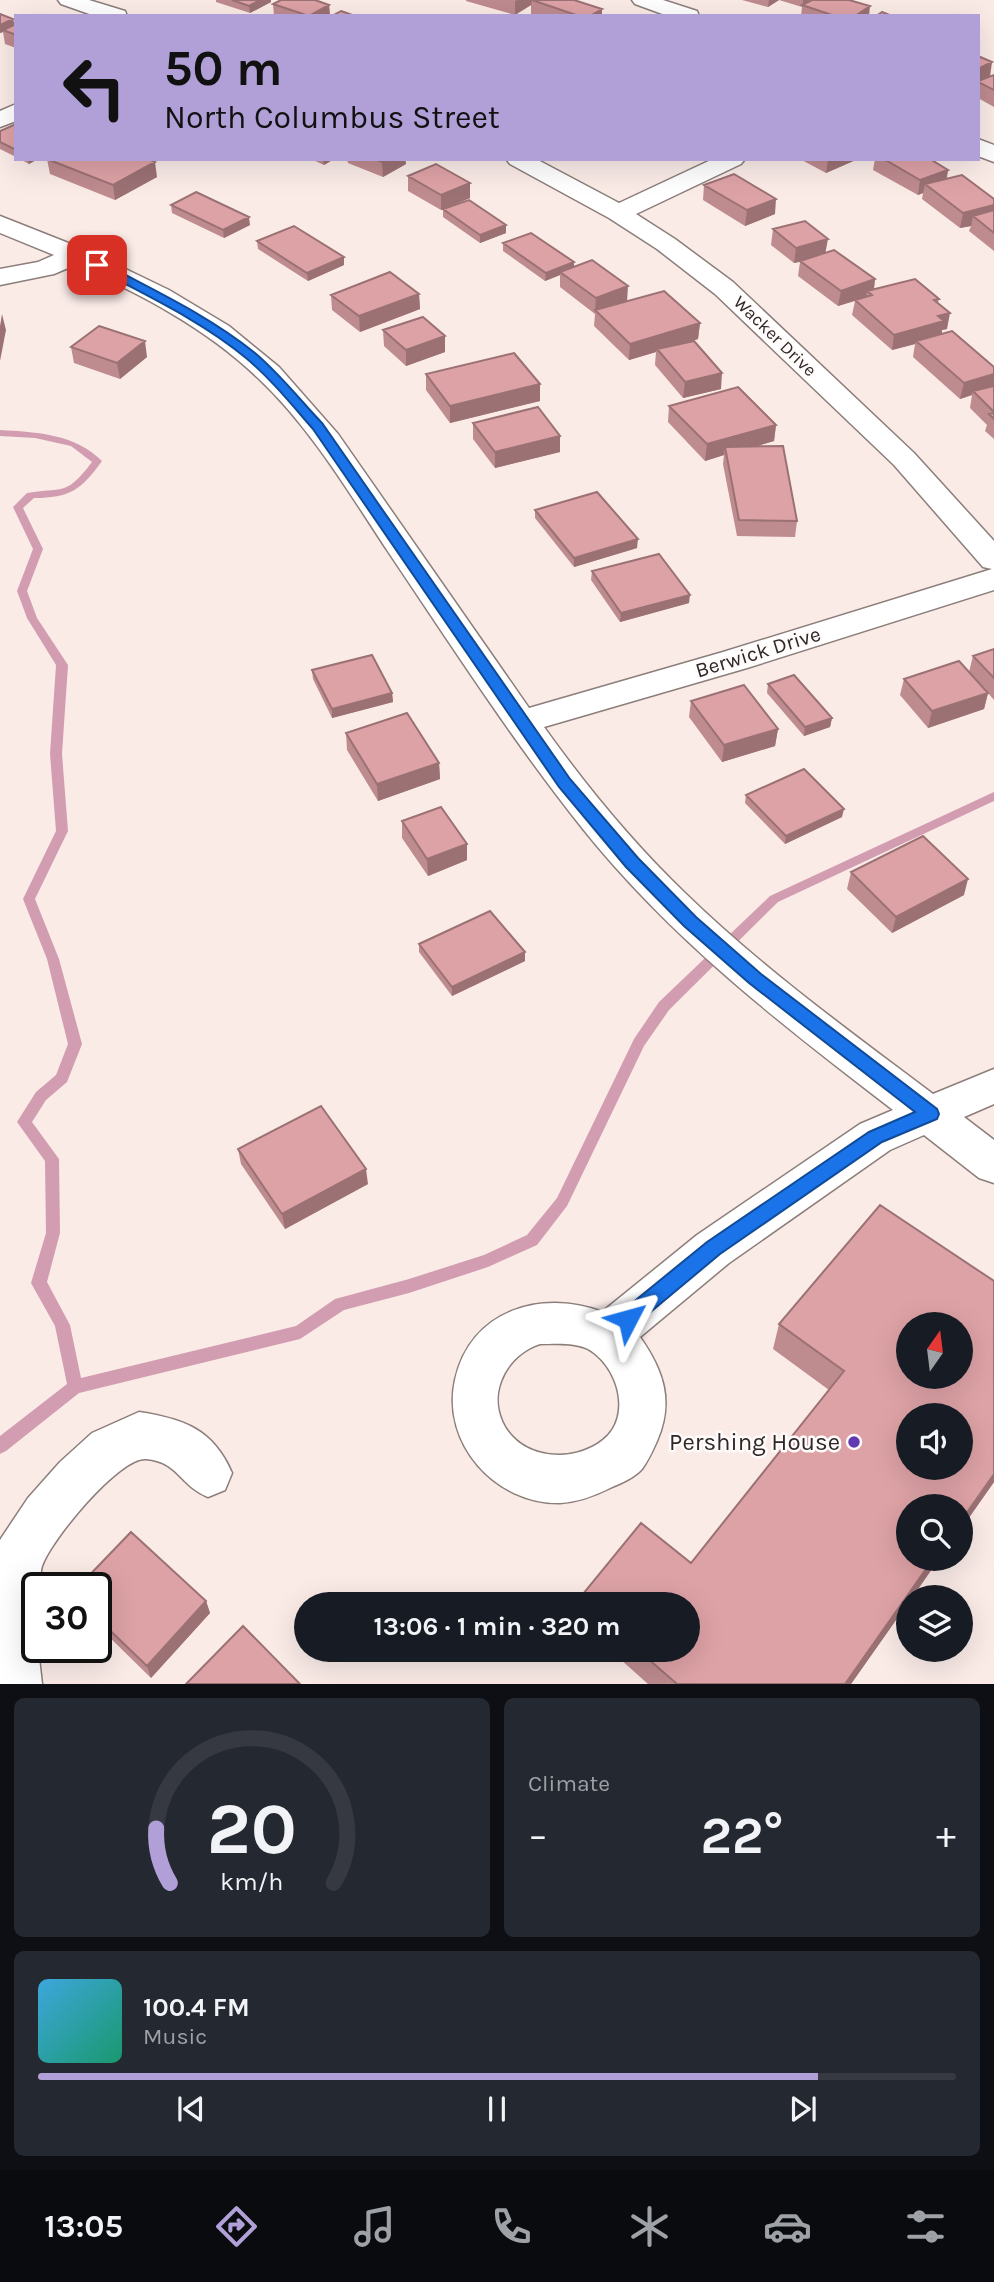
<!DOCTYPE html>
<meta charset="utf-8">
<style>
body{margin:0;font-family:Karla,sans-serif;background:#242831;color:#f1f3f6;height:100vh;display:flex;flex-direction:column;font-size:26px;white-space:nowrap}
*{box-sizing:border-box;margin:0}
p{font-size:23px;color:#9ea1a6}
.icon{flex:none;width:38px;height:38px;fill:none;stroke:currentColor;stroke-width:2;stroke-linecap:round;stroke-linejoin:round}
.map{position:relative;height:1684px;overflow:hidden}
.side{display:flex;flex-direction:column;gap:14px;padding:14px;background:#0d0f14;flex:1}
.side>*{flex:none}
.hud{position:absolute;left:14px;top:14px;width:966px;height:147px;border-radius:0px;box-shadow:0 7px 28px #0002;background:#b19fd7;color:#111;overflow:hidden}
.needle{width:46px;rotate:14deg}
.controls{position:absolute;left:896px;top:1312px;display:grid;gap:14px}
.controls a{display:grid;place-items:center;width:77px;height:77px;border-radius:50%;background:#171b24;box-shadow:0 7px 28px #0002;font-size:35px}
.speed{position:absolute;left:21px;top:1572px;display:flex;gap:14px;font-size:35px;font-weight:700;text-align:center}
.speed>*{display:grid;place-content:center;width:91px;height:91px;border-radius:50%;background:#171b24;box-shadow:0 7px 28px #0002;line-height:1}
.speed .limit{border:4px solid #111;border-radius:10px;background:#fff;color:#111}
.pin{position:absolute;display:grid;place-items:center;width:60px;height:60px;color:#fff;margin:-30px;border-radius:14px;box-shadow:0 4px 10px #0006}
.me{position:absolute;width:77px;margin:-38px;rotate:51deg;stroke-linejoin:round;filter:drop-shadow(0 0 5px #0008)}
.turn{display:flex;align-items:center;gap:24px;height:147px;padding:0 35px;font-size:32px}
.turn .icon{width:91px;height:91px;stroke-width:2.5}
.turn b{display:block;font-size:49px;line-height:60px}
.big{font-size:52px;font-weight:700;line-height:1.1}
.side .card{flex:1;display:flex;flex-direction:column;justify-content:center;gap:10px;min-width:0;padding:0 24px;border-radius:10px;background:#242831}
.side .dial{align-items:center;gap:0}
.dial svg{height:182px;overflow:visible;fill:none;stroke:#363941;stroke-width:7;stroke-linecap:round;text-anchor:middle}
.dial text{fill:#f1f3f6;stroke:none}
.song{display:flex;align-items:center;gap:21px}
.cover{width:84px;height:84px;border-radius:10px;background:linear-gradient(135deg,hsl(200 70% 55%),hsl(160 70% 35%))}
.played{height:7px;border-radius:4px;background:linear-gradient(90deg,#b19fd7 85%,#363941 85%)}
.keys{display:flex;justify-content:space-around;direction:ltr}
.heat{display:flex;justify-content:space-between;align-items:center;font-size:38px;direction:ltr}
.side .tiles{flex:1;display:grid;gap:14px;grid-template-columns:1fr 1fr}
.card:last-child{grid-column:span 2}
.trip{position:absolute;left:294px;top:1592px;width:406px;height:70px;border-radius:35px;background:#171b24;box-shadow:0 7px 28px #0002;font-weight:700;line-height:70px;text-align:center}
.tabs{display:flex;height:112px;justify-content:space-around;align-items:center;background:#090b0e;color:#9ea1a6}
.tabs .icon{width:49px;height:49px}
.tabs .on{color:#b19fd7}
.tabs b{font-size:32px;color:#f1f3f6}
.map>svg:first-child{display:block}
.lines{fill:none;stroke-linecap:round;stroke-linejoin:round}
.stream{fill:#d39db1;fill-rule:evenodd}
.minor-casing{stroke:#8c7e7a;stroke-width:3}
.minor{fill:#fff;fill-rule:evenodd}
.wall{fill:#be8b8f}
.shaded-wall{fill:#9b7174}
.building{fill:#dda2a6;stroke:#9b7174;stroke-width:2;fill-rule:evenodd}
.route{fill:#1a73e8;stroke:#114b97;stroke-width:2}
.poi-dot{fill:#6339b1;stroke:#fffbfb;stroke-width:2.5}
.labels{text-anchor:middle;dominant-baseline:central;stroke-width:5;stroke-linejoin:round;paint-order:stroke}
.far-street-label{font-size:18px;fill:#2e2827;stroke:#fffbfb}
.street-label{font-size:21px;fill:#2e2827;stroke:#fffbfb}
.near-poi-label{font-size:24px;fill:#2e2827;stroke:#fffbfb;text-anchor:end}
</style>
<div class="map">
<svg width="994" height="1684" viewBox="0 0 994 1684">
<rect width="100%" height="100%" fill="#faebe7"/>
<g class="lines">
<path class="stream" d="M 0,430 C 37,432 75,434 102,461 C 81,490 70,498 34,498 L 23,508 L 43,549 L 27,591 L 37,618 L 68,665 L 62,754 L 68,831 L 35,899 L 59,959 L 82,1044 L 67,1082 L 46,1100 L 32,1122 L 59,1159 L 60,1233 L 47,1282 L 70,1325 L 81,1378 L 296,1326 L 335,1299 L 409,1279 L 484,1255 L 527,1235 L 557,1198 L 634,1039 L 659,1002 L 770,896 L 994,792 L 994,801 L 778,902 L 669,1010 L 644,1046 L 567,1206 L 537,1245 L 488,1267 L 409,1293 L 344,1310 L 300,1339 L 79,1393 L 6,1451 L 0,1454 L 0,1436 L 67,1384 L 55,1326 L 31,1283 L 46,1233 L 45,1161 L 17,1122 L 36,1092 L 56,1075 L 68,1044 L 47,959 L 23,899 L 56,831 L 50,754 L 56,665 L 27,618 L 17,591 L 33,549 L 13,507 L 27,493 C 65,487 66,496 92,462 L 71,446 L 35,438 L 0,436 Z"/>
<g class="minor-casing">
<path id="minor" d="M 58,0 L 89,0 L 125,11 L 127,16 L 95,16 L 61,4 Z
M 632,0 L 663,0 L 697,11 L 699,16 L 668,16 L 635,4 Z
M 16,104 L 16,121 L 0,127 L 0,111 Z
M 978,139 L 994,145 L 994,162 L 978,156 Z
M 506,159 L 536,159 L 619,203 L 713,159 L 745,159 L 741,164 L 636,214 L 675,239 L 733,282 L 914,453 L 994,541 L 994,590 L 747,668 L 544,727 C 586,786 633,843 685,893 C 761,967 848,1030 933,1094 L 994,1069 L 994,1104 L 964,1117 L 994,1140 L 994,1183 L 979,1178 L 924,1135 L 890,1150 L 729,1263 L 640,1337 C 664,1371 674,1402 657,1441 C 653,1450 648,1461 642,1469 C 634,1478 621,1483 610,1488 C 594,1496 578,1502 560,1503 C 495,1504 441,1443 455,1380 C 470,1310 542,1289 602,1312 L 697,1235 L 860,1124 L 893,1110 C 782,1025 671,939 583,829 C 512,740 451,645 387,550 C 348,491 310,427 258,378 C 206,328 141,294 75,265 L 54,274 L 0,285 L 0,269 L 38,262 L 54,255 L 0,233 L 0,216 L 86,250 L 169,290 L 229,326 L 279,367 L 338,434 L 529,708 L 723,652 L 992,569 L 983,567 L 894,465 L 715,294 L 657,249 L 609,218 L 510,164 ZM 540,1344 C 555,1344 574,1342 588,1349 C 618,1366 633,1416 603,1440 C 573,1464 519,1460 502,1421 C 488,1389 509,1354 540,1344 Z
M 139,1412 C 184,1419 213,1429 232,1473 L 225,1490 L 208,1497 C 179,1485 179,1462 146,1459 C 120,1456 50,1541 42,1566 C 40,1572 41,1580 40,1587 L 37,1587 L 36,1632 L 42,1684 L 0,1684 L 0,1540 L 28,1498 L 60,1462 L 92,1433 Z"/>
</g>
<use href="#minor" class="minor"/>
</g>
<path class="wall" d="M 216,0 L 271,0 L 271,2 L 250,13 L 216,2 Z
M 466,0 L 574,0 L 602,16 L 535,16 L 531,15 L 531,5 L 515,15 L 466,1 Z
M 742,0 L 849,0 L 868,16 L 801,16 L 802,7 L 779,0 L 768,7 Z
M 273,4 L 329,5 L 330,16 L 274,16 Z
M 0,14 L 14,25 L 16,24 L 16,48 L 5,44 L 3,32 L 0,33 Z
M 978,56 L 990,77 L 994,75 L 994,107 L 978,98 Z
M 16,124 L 16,157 L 0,149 L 0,131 Z
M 20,159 L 38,159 L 29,164 Z
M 47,159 L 157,177 L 115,200 L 50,174 Z
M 311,159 L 334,159 L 324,165 Z
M 347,159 L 405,159 L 406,164 L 383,177 L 348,163 Z
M 800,159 L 858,159 L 826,173 Z
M 875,159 L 930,159 L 948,170 L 947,178 L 994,199 L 994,251 L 969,231 L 971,226 L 960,228 L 922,199 L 923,193 L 918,195 L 873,170 Z
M 408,176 L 470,183 L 470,198 L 446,208 L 506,233 L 480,243 L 443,217 L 443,209 L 441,210 L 408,191 Z
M 704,185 L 775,214 L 745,226 L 703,200 Z
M 171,205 L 250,225 L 224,238 L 172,213 Z
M 773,229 L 826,252 L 875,279 L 874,290 L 939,299 L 938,303 L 947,329 L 942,330 L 942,334 L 994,367 L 994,439 L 985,431 L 987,425 L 970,408 L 972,395 L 960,399 L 913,357 L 915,344 L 892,350 L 852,315 L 855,301 L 838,306 L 798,276 L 800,262 L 794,263 L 771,245 Z
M 257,241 L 344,265 L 308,281 L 258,249 Z
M 503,243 L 574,262 L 574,267 L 627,302 L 700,323 L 698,339 L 690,342 L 721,389 L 683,398 L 655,365 L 656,352 L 629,360 L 594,326 L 595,314 L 560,287 L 560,275 L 545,281 L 503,251 Z
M 419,294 L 420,309 L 360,332 L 332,310 L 331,295 Z
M 383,330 L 445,352 L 406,366 L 384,346 Z
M 71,347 L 147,357 L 120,379 L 74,363 Z
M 426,374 L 540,401 L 450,423 L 426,390 Z
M 669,406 L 776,425 L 774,441 L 754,447 L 797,521 L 795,537 L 737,536 L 723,464 L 724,455 L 705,461 L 668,422 Z
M 473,423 L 560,436 L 560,452 L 495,468 L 473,439 Z
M 535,510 L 637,548 L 574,567 L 535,518 Z
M 592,571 L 689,603 L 620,622 L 591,580 Z
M 994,649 L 994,700 L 988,693 L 984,709 L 928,728 L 900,695 L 904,679 L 969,672 L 973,656 Z
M 312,670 L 392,693 L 393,702 L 332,718 L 313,679 Z
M 768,684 L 832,718 L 830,727 L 804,736 L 767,693 Z
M 691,701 L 778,729 L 775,746 L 722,762 L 689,717 Z
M 346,733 L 439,763 L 440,779 L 378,801 L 347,750 Z
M 746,795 L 842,817 L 785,844 L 745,803 Z
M 402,821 L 467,844 L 467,860 L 428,876 L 402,838 Z
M 851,872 L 964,895 L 892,933 L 847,889 Z
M 419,944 L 525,952 L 525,961 L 452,996 L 419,952 Z
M 238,1149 L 368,1184 L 285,1229 L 241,1164 Z
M 994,1281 L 994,1482 L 961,1529 L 961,1507 L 908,1603 L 851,1684 L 648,1684 L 610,1650 L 688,1650 L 691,1563 L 829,1390 L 773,1349 L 779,1324 Z
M 96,1587 L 206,1601 L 210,1613 L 151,1678 L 96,1624 Z"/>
<path class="shaded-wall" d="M 260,0 L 271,0 L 271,2 L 250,13 L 249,6 Z
M 517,0 L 536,0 L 532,0 L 531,5 L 515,15 L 515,1 Z
M 769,0 L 779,0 L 768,7 Z
M 803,0 L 813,0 L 803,5 Z
M 329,5 L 330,16 L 309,16 Z
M 870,6 L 869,16 L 855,16 Z
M 602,9 L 602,16 L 590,16 Z
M 13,19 L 15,26 L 3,30 L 3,32 L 0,33 L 0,25 Z
M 992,62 L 990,77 L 978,82 L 978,69 Z
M 28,159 L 38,159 L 29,164 Z
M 323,159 L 334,159 L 324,165 Z
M 387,159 L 405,159 L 406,164 L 383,177 L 382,162 Z
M 828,159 L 858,159 L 826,173 Z
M 155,162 L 157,177 L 115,200 L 113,185 Z
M 948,170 L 945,185 L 925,184 L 923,193 L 918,195 L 920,180 Z
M 470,183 L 470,198 L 441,210 L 441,195 Z
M 776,199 L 775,214 L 745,226 L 747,210 Z
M 994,205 L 994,220 L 973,216 L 971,226 L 960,228 L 963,213 Z
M 249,217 L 250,225 L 224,238 L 223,230 Z
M 506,225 L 506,233 L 480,243 L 480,235 Z
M 828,239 L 825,255 L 794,263 L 796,248 Z
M 344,257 L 344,265 L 308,281 L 307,273 Z
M 574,262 L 574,270 L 560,272 L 560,275 L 545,281 L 546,273 Z
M 875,279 L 873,295 L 867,291 L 866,297 L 838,306 L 841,291 Z
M 628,286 L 627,302 L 595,311 L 596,298 Z
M 419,294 L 420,309 L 360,332 L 359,316 Z
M 950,313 L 947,329 L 942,330 L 941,337 L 916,341 L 915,344 L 892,350 L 894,335 L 938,316 Z
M 2,314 L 6,330 L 0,361 L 0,326 Z
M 700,323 L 698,339 L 658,351 L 657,349 L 656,352 L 629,360 L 630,344 Z
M 445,336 L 445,352 L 406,366 L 406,350 Z
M 145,341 L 147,357 L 120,379 L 117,363 Z
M 722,373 L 721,389 L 683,398 L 685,382 Z
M 994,374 L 994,389 L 973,391 L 972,395 L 960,399 L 964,383 Z
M 540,384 L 540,401 L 450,423 L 450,406 Z
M 776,425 L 774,441 L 726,455 L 725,447 L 724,455 L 705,461 L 707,444 Z
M 560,436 L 560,452 L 495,468 L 495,452 Z
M 638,539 L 637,548 L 574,567 L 574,558 Z
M 690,595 L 689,603 L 620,622 L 621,613 Z
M 392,693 L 393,702 L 332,718 L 332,709 Z
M 988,693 L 984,709 L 928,728 L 932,711 Z
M 832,718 L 830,727 L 804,736 L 805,727 Z
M 778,729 L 775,746 L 722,762 L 724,745 Z
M 439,763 L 440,779 L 378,801 L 377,784 Z
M 844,809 L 842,817 L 785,844 L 786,836 Z
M 467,844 L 467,860 L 428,876 L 427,859 Z
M 968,879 L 964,895 L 892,933 L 896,917 Z
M 525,952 L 525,961 L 452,996 L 452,987 Z
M 366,1169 L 368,1184 L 285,1229 L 282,1214 Z
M 994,1474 L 994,1482 L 961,1529 L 961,1521 Z
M 933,1559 L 939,1559 L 912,1598 L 908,1598 L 908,1603 L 851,1684 L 845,1684 Z
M 206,1601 L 210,1613 L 151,1678 L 147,1666 Z"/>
<path class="building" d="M 232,0 L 260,0 L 249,6 Z
M 281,0 L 315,0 L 329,5 L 309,16 L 273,4 Z
M 532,0 L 574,0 L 602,9 L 590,16 L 579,16 Z
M 812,0 L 849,0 L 870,6 L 855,16 L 835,16 L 802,5 Z
M 341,11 L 355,16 L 332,16 Z
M 882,12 L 892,16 L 876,16 Z
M 0,14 L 13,19 L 0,25 Z
M 16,24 L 16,35 L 3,30 Z
M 978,56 L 992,62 L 978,69 Z
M 994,75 L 994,90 L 978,82 L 978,81 Z
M 16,124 L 16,150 L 0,142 L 0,131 Z
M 47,159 L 149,159 L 155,162 L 113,185 Z
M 375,159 L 387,159 L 382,162 Z
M 884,159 L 930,159 L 948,170 L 920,180 Z
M 436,164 L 470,183 L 441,195 L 408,176 Z
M 734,174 L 776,199 L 747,210 L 704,185 Z
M 962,175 L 994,199 L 994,205 L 963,213 L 925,184 Z
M 196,192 L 249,217 L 223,230 L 171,205 Z
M 469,200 L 506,225 L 480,235 L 443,209 Z
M 994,210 L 994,233 L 973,216 Z
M 805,221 L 828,239 L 796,248 L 773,229 Z
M 294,226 L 344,257 L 307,273 L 257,241 Z
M 531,233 L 574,262 L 546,273 L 503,243 Z
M 834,250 L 875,279 L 841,291 L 800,261 Z
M 592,260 L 628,286 L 596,298 L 560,272 Z
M 390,272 L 419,294 L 359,316 L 331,295 Z
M 915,279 L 939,299 L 934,300 L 950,313 L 938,316 L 944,321 L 894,335 L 855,300 L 872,295 L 867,291 Z
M 664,291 L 700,323 L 630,344 L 595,310 Z
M 423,317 L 445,336 L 406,350 L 383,330 Z
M 99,326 L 145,341 L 117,363 L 71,347 Z
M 952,331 L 994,367 L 994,374 L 964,383 L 916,341 Z
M 694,341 L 722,373 L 685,382 L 657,349 Z
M 514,353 L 540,384 L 450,406 L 426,374 Z
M 994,386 L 994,412 L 973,391 Z
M 738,387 L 776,425 L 707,444 L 669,406 Z
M 538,407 L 560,436 L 495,452 L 473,423 Z
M 994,413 L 994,419 L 989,414 Z
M 783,446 L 797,521 L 739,520 L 725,447 Z
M 597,492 L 638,539 L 574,558 L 535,510 Z
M 659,554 L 690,595 L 621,613 L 592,571 Z
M 994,649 L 994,678 L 973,656 Z
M 372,655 L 392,693 L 332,709 L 312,670 Z
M 959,661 L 988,693 L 932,711 L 904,679 Z
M 794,675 L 832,718 L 805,727 L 768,684 Z
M 744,685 L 778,729 L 724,745 L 691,701 Z
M 407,713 L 439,763 L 377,784 L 346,733 Z
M 804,769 L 844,809 L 786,836 L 746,795 Z
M 441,807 L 467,844 L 427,859 L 402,821 Z
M 923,836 L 968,879 L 896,917 L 851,872 Z
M 490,911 L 525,952 L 452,987 L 419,944 Z
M 321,1106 L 366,1169 L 282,1214 L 238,1149 Z
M 880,1205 L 994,1281 L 994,1474 L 961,1521 L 961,1507 L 908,1507 L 908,1559 L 933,1559 L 845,1684 L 677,1684 L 638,1650 L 688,1650 L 688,1605 L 584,1605 L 578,1600 L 641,1523 L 691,1563 L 844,1371 L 779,1324 ZM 908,1325 L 961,1325 L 961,1377 L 908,1377 ZM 908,1416 L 961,1416 L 961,1468 L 908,1468 Z
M 131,1532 L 206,1601 L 147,1666 L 96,1617 L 96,1587 L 78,1587 Z
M 243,1626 L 300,1684 L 186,1684 Z"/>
<path class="route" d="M 93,262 L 101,262 C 153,290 208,315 255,353 C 280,374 300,400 322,423 L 570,779 L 638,858 L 696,917 L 761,974 L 937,1109 L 939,1114 L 937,1119 L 882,1142 L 720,1254 L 635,1325 L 628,1328 L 621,1325 L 618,1319 L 621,1312 L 707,1242 L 869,1132 L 915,1112 L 749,983 L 684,926 L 626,867 L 559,787 L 313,429 C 292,405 271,379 246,358 C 200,320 145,295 93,267 Z"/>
<circle class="poi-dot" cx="854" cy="1442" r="7"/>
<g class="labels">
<g class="far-street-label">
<text transform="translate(775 336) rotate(44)">Wacker Drive</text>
</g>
<g class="street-label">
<text transform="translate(758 652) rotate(-17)">Berwick Drive</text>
</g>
<g class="near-poi-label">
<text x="840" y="1442">Pershing House</text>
</g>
</g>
</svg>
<div class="controls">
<a><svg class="needle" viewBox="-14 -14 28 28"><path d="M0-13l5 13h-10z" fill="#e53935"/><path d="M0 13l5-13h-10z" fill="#9ea1a6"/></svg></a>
<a><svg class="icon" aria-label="sound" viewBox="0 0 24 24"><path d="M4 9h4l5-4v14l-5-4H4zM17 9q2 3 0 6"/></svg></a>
<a><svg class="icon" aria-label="search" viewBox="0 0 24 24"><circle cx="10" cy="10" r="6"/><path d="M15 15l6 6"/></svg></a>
<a><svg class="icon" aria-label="layers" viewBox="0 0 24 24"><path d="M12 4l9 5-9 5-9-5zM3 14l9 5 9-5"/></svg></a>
</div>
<div class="speed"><div class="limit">30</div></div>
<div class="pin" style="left:97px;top:265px;background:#d93025"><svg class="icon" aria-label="arrive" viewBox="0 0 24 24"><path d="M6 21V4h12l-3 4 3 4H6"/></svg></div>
<svg class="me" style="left:628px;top:1319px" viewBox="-20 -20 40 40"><path d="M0-17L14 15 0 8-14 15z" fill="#1a73e8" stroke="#fff" stroke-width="4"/></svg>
<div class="trip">13:06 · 1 min · 320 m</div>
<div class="hud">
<div class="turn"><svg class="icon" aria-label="left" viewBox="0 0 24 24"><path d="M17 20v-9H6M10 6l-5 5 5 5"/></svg><div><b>50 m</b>North Columbus Street</div></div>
</div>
</div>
<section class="side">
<div class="tiles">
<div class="card dial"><svg viewBox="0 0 100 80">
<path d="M14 69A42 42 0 1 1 86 69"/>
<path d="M14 69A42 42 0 0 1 8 45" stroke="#b19fd7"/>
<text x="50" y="56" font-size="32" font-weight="700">20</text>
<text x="50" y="72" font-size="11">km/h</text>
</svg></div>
<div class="card"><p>Climate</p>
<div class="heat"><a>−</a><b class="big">22°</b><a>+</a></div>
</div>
<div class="card">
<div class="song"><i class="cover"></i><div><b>100.4 FM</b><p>Music</p></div></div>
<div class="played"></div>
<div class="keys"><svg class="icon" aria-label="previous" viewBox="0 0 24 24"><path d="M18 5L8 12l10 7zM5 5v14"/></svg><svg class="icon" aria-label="pause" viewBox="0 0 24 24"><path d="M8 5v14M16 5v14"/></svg><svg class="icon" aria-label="next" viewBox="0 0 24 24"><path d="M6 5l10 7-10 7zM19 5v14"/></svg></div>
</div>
</div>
</section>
<nav class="tabs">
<b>13:05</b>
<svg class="icon on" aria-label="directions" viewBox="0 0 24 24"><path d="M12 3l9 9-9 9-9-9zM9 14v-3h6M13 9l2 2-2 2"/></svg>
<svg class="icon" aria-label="music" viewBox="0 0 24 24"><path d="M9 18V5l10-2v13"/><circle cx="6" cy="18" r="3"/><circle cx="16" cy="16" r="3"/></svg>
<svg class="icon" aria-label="phone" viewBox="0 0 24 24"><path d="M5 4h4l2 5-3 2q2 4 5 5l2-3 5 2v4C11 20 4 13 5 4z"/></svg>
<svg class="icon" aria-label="climate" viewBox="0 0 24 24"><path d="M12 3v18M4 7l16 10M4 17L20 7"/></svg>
<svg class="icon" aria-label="car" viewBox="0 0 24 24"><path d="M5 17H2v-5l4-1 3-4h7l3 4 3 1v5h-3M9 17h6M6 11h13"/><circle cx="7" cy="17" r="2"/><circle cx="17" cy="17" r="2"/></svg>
<svg class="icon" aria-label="filters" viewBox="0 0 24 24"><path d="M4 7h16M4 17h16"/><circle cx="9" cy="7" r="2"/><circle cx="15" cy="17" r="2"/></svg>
</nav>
